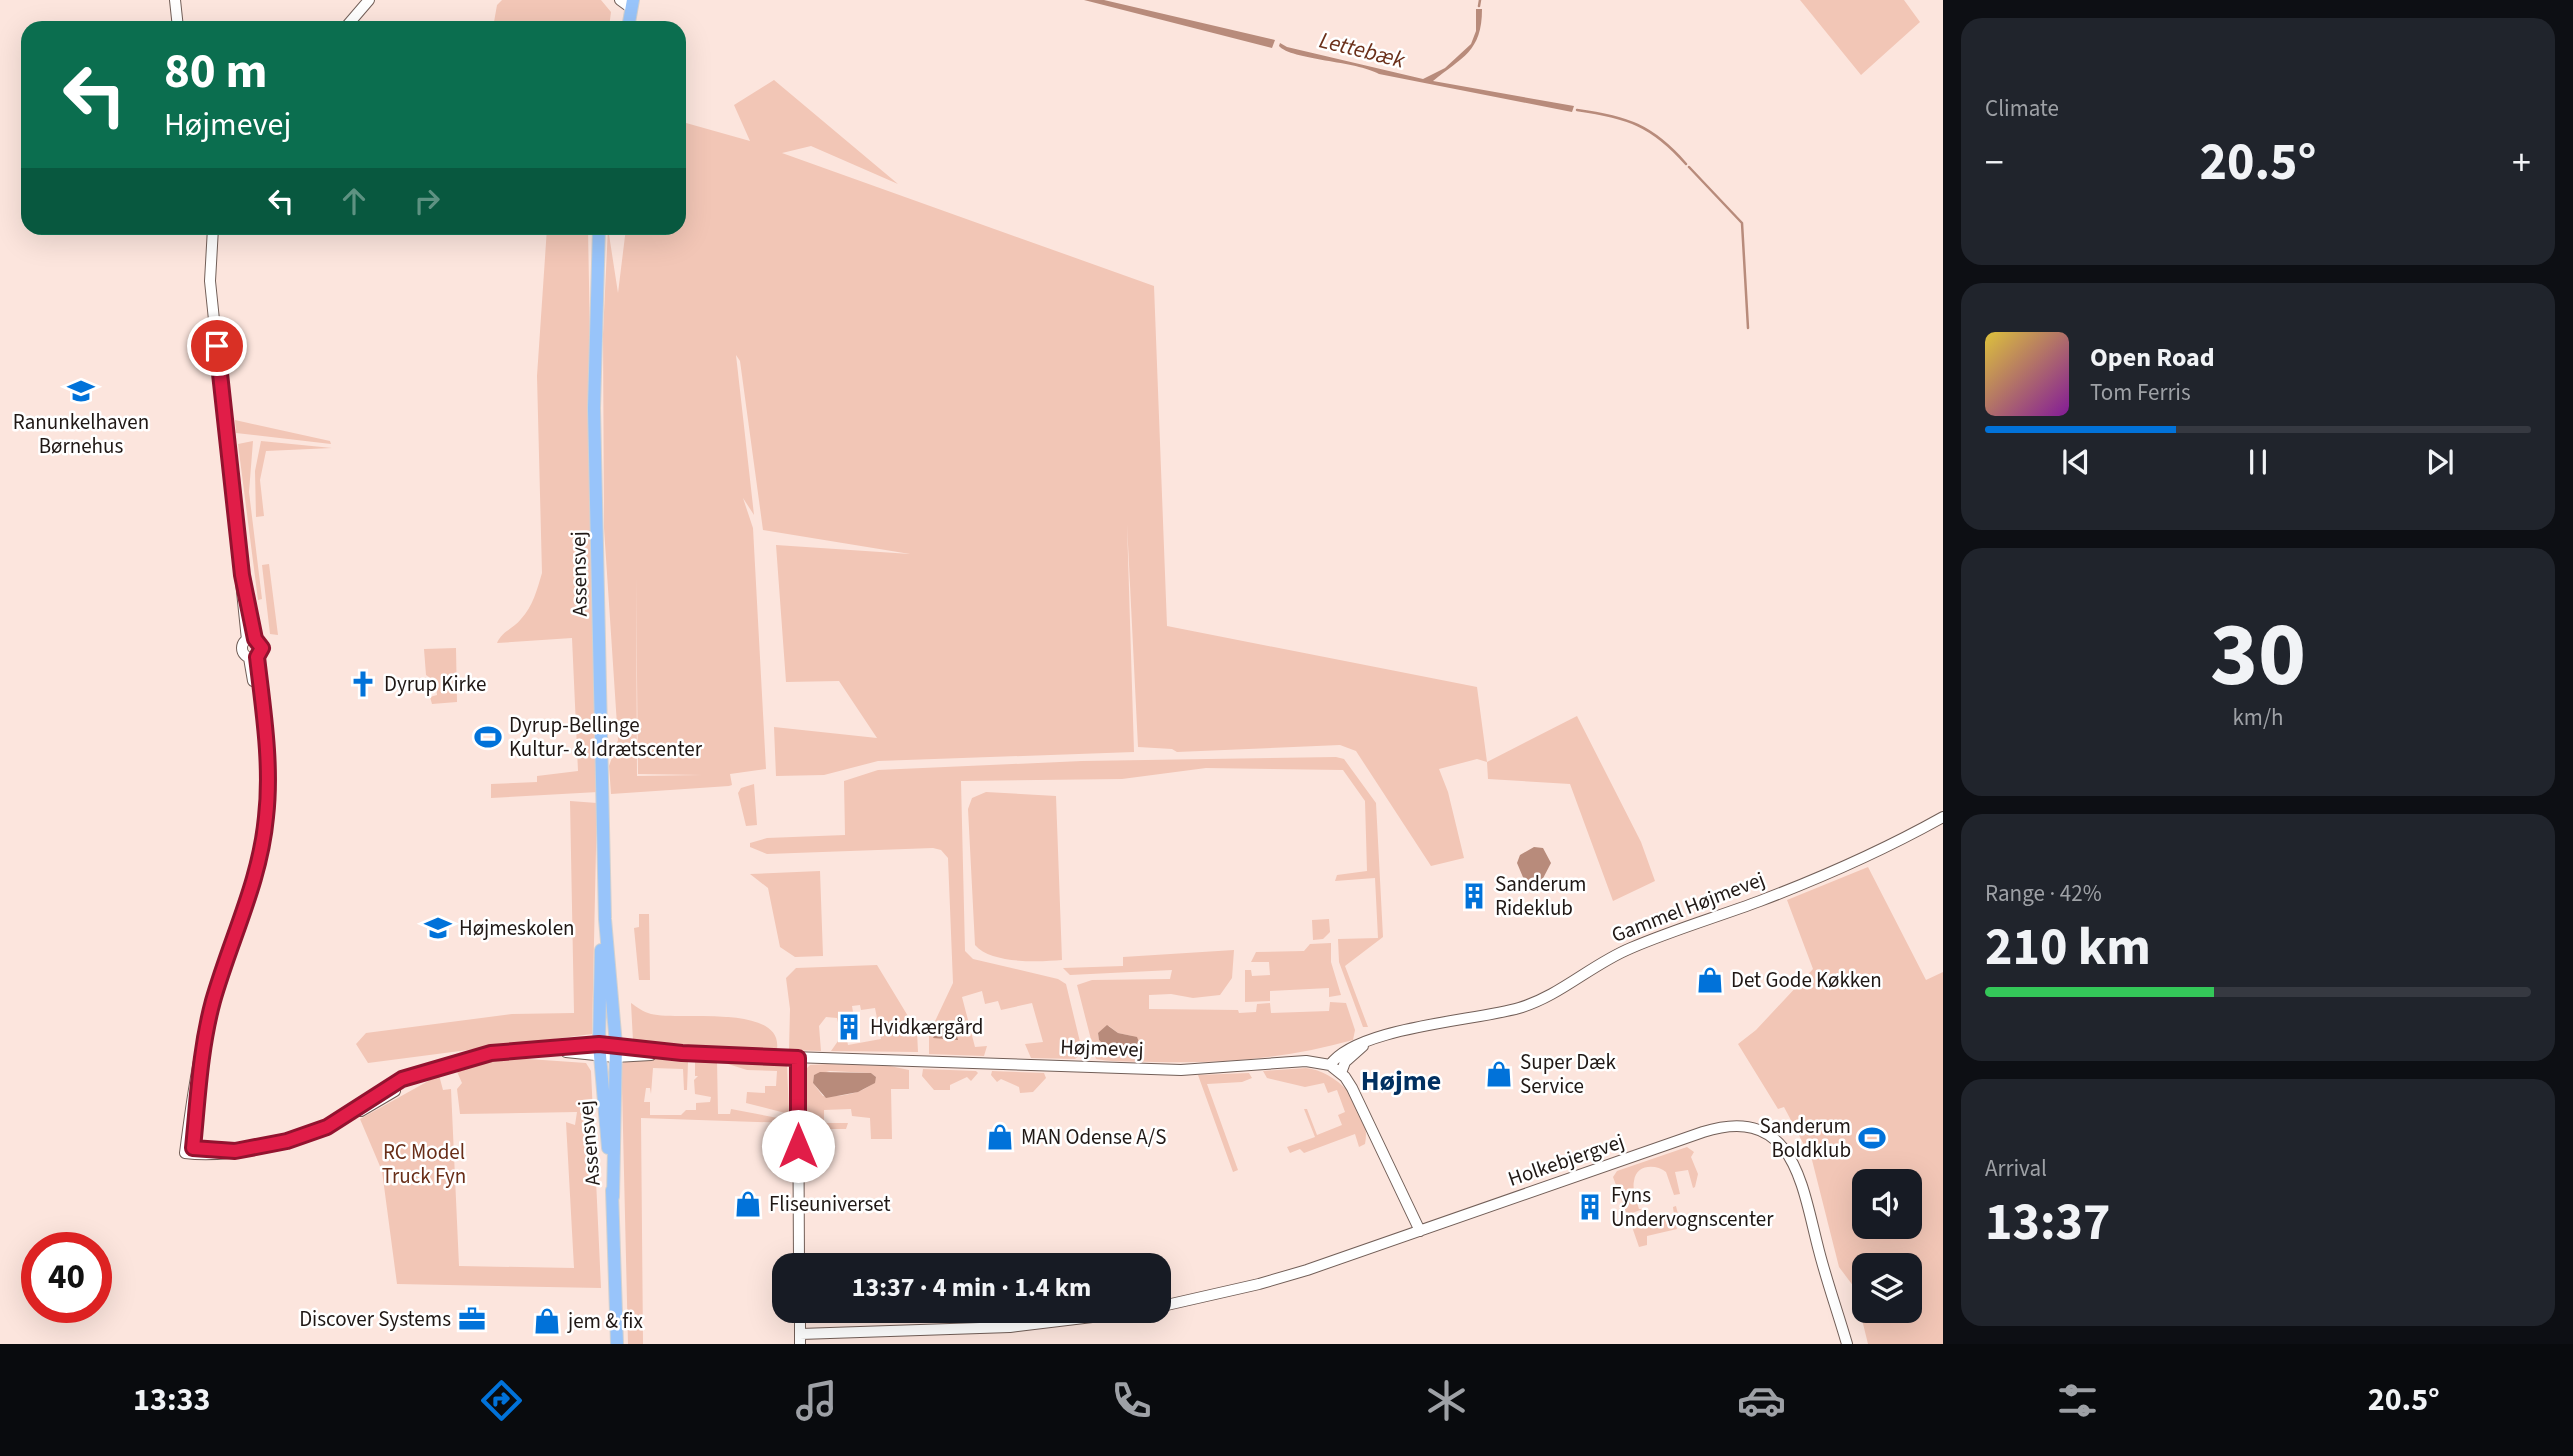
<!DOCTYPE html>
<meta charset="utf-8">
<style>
body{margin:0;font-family:"Source Sans 3",sans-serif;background:#20242c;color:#f1f3f6;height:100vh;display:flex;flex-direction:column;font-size:26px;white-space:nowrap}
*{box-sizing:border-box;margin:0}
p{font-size:23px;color:#9ea1a6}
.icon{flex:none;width:38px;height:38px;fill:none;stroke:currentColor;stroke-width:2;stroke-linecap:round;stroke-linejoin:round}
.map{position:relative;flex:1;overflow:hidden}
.drawer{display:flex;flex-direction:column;gap:18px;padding:18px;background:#0d0f14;width:630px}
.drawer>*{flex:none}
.guide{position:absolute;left:21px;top:21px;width:665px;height:214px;border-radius:21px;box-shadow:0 7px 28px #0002;background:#0b6e4f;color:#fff;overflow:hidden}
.tools{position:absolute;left:1852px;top:1169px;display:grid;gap:14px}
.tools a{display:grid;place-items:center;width:70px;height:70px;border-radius:14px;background:#171b24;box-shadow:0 7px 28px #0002;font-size:35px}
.speed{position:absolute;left:21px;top:1232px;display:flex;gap:14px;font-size:35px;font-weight:700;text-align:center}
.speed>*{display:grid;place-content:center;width:91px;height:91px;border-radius:50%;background:#171b24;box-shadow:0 7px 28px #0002;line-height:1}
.speed .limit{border:10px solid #d22;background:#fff;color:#111}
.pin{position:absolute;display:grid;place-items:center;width:60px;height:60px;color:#fff;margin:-30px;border:4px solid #fff;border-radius:50%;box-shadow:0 2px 7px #0007}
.me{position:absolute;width:77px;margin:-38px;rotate:0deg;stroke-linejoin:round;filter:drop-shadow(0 0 5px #0008)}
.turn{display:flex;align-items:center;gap:24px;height:147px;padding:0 28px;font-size:32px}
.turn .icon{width:91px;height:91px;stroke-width:2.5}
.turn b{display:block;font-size:49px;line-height:60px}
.lanes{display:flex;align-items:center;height:66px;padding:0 28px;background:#0003;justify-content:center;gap:35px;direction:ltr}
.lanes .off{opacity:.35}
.big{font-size:52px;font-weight:700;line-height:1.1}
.drawer .widget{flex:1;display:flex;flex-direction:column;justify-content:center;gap:10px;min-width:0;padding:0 24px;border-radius:21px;background:#20242c}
.drawer .dial{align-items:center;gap:0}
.dial b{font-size:91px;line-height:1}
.song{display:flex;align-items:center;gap:21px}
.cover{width:84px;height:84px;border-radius:10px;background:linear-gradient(135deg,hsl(50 70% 55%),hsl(290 70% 35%))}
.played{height:7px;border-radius:4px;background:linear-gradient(90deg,#0172d9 35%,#363941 35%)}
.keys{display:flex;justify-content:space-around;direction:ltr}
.heat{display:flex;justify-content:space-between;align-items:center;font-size:38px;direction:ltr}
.charge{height:10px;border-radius:5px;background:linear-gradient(90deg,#34c759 42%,#363941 0)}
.trip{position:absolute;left:772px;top:1253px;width:399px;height:70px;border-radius:21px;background:#171b24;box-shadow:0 7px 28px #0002;font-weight:700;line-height:70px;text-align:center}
.tab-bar{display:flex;height:112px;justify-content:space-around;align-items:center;background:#090b0e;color:#9ea1a6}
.tab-bar .icon{width:49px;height:49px}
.tab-bar .selected{color:#0172d9}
.tab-bar b{font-size:32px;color:#f1f3f6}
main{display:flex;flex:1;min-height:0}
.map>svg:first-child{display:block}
.green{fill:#f2c6b6;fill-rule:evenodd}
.water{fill:#b88b7b}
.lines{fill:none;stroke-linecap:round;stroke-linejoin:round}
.stream{stroke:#b88b7b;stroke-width:2.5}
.minor-casing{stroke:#725f58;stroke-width:12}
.major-casing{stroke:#d2d1d0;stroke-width:14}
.minor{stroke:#fff;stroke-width:10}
.major{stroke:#98c4fa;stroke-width:12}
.route-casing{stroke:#92132f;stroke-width:18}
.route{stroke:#e11d48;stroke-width:12}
.labels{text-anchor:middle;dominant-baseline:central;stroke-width:5;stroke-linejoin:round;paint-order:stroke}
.poi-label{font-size:21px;fill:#201815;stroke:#fff;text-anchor:start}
.street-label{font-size:21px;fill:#201815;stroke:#fff}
.park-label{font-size:21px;fill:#692e18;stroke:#fff}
.water-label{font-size:23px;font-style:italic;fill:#6b301a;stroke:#fff}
.district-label{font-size:28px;font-weight:bold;fill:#013061;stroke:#fff}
</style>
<main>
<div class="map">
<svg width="1943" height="1344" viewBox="0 0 1943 1344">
<rect width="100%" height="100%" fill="#fce5dd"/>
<path class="green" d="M 502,0 L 601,0 L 611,12 L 609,28 L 499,28 L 494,22 L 497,5 Z
M 1800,0 L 1904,0 L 1920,22 L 1861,75 Z
M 774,80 L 898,184 L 811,146 L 782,153 L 1154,286 L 1167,626 L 1477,687 L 1487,762 L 1577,716 L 1641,842 L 1655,881 L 1613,901 L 1570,784 L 1488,779 L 1487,762 L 1477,759 L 1439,769 L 1448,792 L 1464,858 L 1431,866 L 1356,751 L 1340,745 L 1177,752 L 1172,749 L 1138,747 L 1127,524 L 1134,752 L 878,761 L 824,775 L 776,776 L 774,727 L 877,738 L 839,681 L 786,682 L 776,545 L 910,554 L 763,530 L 740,361 L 736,355 L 754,515 L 743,498 L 753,528 L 766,769 L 730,774 L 732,785 L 729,786 L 611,794 L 609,766 L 618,740 L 604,528 L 603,334 L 608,228 L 618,293 L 626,228 L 679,228 L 679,121 L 750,141 L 734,105 ZM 636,575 L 638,774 L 702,775 L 637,776 Z
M 547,228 L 588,228 L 598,792 L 491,798 L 491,784 L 537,782 L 537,776 L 578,771 L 572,638 L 497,643 C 502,631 513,629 521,619 C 533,606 537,590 542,573 L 537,376 Z
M 235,420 L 330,441 L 331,444 L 236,433 Z
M 253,441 L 249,492 L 262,599 L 258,600 L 238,444 Z
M 261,441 L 332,448 L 266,451 L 260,480 L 264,516 L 256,517 L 255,471 Z
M 269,564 L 278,635 L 270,634 L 262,565 Z
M 456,648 L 457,702 L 432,704 L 430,697 L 437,695 L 436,682 L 426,675 L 424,649 Z
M 1336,757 L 1344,759 L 1376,803 L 1383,937 L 1345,966 L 1368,1027 L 1363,1027 L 1339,962 L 1338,939 L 1378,938 L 1375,878 L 1335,881 L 1337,875 L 1367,871 L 1365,801 L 1343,770 L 1206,768 L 1122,779 L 961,781 L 965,951 L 973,959 L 1058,979 L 1066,984 L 1081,1046 L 1080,1055 L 1075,1059 L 1031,1058 L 1025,1044 L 1043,1042 L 1032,1003 L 1001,1010 L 998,1001 L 985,1004 L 982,991 L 962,997 L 975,1047 L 987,1046 L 984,1056 L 929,1054 L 929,1034 L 953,983 L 948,858 L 941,850 L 933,848 L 767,854 L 750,847 L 750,843 L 767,838 L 845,835 L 844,781 L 878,770 L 1082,761 Z
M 754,784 L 757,825 L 746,826 L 738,793 L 741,788 Z
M 986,792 L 1056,796 L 1062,960 C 1039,962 991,964 975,945 L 968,809 L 972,798 Z
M 570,801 L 597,803 L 592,1034 L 368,1063 L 356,1044 L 366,1033 L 512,1014 L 574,1013 Z
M 1868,867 L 1926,980 L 1943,972 L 1943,1344 L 1868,1344 L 1854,1287 L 1839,1267 L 1812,1160 L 1784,1107 L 1778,1109 L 1738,1044 L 1756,1030 L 1813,969 L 1787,900 ZM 1864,1181 L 1909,1181 L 1909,1227 L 1864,1227 ZM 1864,1265 L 1909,1265 L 1909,1311 L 1864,1311 Z
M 820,871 L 823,956 L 795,957 L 780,947 L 768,888 L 750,874 Z
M 639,914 L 649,914 L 650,980 L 639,980 L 634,928 L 639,927 Z
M 1329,919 L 1330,932 L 1323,939 L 1313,940 L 1312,920 Z
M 1331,943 L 1331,962 L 1341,995 L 1329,997 L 1329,988 L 1270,991 L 1270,1001 L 1245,1002 L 1245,970 L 1251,970 L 1252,976 L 1270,975 L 1269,962 L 1251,962 L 1256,952 L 1304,951 L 1310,944 Z
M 1234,950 L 1232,978 L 1220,995 L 1193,998 L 1171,994 L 1149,995 L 1149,1009 L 1238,1010 L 1239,1013 L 1256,1012 L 1257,1004 L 1270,1003 L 1271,1013 L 1329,1011 L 1330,1002 L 1346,1003 L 1355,1030 L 1353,1040 C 1288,1058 1223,1064 1155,1062 C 1136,1061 1115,1063 1096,1059 L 1077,985 L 1092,980 L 1170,979 L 1172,970 L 1070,975 L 1063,968 L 1123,966 L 1123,957 ZM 1109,1026 L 1118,1033 L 1132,1036 L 1121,1046 L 1104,1045 L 1099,1040 L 1098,1033 Z
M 877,965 L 917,1031 L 918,1052 L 831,1051 L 838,1041 L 847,1040 L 848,1045 L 881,1039 L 875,1008 L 861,1010 L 860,1005 L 852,1006 L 853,1012 L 842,1014 L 846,1035 L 841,1035 L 837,1018 L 826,1017 L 819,1026 L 821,1051 L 789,1050 L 790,1009 L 786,978 L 796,968 Z
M 631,1003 C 637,1007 643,1012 651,1014 C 678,1021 783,1003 777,1049 L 700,1047 L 633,1041 Z
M 514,1058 L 586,1063 L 591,1071 L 601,1288 L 397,1284 L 382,1171 L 360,1119 L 439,1075 L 443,1090 L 451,1089 L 459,1266 L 574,1268 L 566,1122 L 575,1125 L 577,1112 L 460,1114 L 457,1089 L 462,1083 L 455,1067 Z
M 635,1058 L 687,1059 L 688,1062 L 687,1090 L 684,1090 L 683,1069 L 653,1068 L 651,1094 L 650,1088 L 646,1088 L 644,1102 L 650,1102 L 650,1115 L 681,1115 L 686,1110 L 696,1110 L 696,1103 L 710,1102 L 711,1097 L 695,1094 L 694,1080 L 698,1076 L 695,1076 L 695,1061 L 717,1060 L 718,1114 L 730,1114 L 731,1109 L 788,1120 L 790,1123 L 641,1118 L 643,1344 L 628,1344 L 622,1087 L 618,1087 L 621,1064 Z
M 728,1061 L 787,1065 L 789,1114 L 746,1103 L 747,1092 L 765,1093 L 765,1086 L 776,1086 L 777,1071 L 747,1070 L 728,1064 Z
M 828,1064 L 890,1066 L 909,1070 L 909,1089 L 891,1089 L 892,1139 L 871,1139 L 870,1118 L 852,1116 L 851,1109 L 824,1110 L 824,1123 L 848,1123 L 846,1129 L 823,1129 L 803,1122 L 803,1072 L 810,1065 ZM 830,1071 L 871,1073 L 876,1077 L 874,1083 C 859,1094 842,1097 823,1096 L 813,1083 L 814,1075 Z
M 1306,1068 C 1340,1072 1372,1110 1365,1144 L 1359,1147 L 1355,1134 L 1304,1153 L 1300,1149 L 1290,1153 L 1287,1147 L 1315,1137 L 1304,1109 L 1307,1109 L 1317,1135 L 1342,1125 L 1338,1115 L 1345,1112 L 1337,1090 L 1328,1093 L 1324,1083 L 1305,1087 L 1267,1078 L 1263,1071 Z
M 923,1069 L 976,1071 L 978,1073 L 971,1081 L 967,1077 L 950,1085 L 950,1090 L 934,1090 L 922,1076 Z
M 992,1071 L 1044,1073 L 1046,1078 L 1033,1092 L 1020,1093 L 1019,1087 L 1001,1079 L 997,1082 L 991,1075 Z
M 1249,1073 L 1252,1078 L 1242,1082 L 1207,1084 L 1238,1170 L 1233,1172 L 1198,1075 Z
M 1687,1147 L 1694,1152 L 1691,1157 L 1698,1174 L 1695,1187 L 1693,1188 L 1688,1170 L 1675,1172 L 1680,1194 L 1674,1195 L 1666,1172 C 1656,1164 1636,1164 1634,1181 C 1632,1189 1637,1201 1639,1209 L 1643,1209 L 1627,1215 L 1613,1177 L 1617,1171 Z
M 1676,1206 L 1680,1223 L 1676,1225 L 1677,1229 L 1647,1236 L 1647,1245 L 1639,1247 L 1630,1221 L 1645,1217 L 1647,1222 L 1674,1215 L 1673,1207 Z"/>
<path class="water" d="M 1084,0 L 1104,0 L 1275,40 L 1272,48 Z
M 1476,9 L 1482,9 C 1482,52 1462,57 1433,81 L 1574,106 L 1572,112 L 1379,74 C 1357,61 1291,60 1279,46 L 1280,43 L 1287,47 L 1423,79 L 1445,68 L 1471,44 L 1476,31 Z
M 1534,847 L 1543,848 L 1551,863 L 1540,884 L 1533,886 L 1525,882 L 1517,863 L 1520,855 Z
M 942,1022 L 953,1022 L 958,1040 L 933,1038 Z
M 1107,1025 L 1118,1033 L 1137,1037 L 1139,1042 L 1135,1045 L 1104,1045 L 1099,1040 L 1098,1033 Z
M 820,1072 L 871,1073 L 876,1077 L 875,1083 L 858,1092 L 826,1098 L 813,1083 L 814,1075 Z"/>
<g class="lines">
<path class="stream" d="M 1479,6 L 1480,0
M 1577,110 C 1627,117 1652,125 1686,164
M 1689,167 L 1742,223 L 1748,328"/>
<g class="minor-casing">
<path id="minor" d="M 175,0 L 178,28
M 620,0 L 631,8
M 345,28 L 369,0
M 213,228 L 210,281 L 247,640
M 249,602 L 255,639
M242 648a10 10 0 1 1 20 0a10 10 0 1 1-20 0Z
M 257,657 C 265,718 273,782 263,843 C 254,896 230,945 215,996 C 199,1048 192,1099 185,1153 C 234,1159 289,1142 333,1124
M 249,658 L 253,681
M 566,1052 L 615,1057 L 651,1055
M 798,1058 L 799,1265
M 1330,1065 C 1357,1027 1474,1021 1519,1008 C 1560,996 1592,964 1631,948 C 1673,930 1717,917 1760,901 C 1823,877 1884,850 1943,817
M 1341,1073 L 1345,1062 L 1363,1046
M 361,1111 L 395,1091
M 327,1127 L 402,1079 L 448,1063 L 491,1053 L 599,1044 L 698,1054 L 1181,1070 L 1306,1061 L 1330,1065 L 1345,1077 L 1352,1088 L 1420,1231
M 1158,1307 L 1259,1284 L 1307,1270 L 1703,1132 C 1795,1103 1802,1187 1819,1251 C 1827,1282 1838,1313 1847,1344
M 800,1311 L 800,1344
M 800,1334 L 1010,1327 L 1142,1311"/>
</g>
<g class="major-casing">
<path id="major" d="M 628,28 L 633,0
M 599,228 L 594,408 L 605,919 L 616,1045 L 613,1197
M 601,950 L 599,1044 L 608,1148
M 612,1190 L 617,1344"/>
</g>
<use href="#minor" class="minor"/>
<use href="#major" class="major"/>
</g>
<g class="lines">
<g class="route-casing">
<path id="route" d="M 217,346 L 242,575 L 255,639 L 262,648 L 257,657 C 263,709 272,764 266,817 C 260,882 231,938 213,1001 C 200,1049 198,1098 193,1148 L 235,1151 L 287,1141 L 327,1127 L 402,1079 L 491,1053 L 599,1044 L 682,1053 L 798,1058 L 798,1146"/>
</g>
<use href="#route" class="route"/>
</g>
<defs>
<g id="school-bare" transform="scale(2.1)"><path d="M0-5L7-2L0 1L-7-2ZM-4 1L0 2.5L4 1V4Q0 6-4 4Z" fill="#0172d9" stroke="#fff" stroke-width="2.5" paint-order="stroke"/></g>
<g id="church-bare" transform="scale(2.1)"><path d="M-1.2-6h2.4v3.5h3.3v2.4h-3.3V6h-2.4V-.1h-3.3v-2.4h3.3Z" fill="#0172d9" stroke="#fff" stroke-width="2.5" paint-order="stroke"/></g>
<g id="stadium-bare" transform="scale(2.1)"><path d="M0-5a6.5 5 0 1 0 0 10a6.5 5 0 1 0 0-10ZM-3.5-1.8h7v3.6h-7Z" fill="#0172d9" stroke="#fff" stroke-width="2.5" paint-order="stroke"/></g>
<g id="building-bare" transform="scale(2.1)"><path d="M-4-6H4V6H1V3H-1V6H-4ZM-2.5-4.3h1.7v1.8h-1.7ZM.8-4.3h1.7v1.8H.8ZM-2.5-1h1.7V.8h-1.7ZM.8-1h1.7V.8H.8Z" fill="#0172d9" stroke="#fff" stroke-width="2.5" paint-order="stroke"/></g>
<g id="shop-bare" transform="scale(2.1)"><path d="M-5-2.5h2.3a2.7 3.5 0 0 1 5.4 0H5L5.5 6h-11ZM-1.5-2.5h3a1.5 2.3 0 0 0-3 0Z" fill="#0172d9" stroke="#fff" stroke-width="2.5" paint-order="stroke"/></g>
<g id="office-bare" transform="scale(2.1)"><path d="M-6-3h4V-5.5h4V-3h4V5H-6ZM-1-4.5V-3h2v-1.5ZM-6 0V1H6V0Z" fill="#0172d9" stroke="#fff" stroke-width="2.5" paint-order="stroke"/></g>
</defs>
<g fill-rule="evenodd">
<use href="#school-bare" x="81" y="391"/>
<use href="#church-bare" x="363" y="684"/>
<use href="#stadium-bare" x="488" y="737"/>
<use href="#building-bare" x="1474" y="896"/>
<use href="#school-bare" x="438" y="928"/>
<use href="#shop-bare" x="1710" y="980"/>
<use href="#building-bare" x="849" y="1027"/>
<use href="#shop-bare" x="1499" y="1074"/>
<use href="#shop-bare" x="1000" y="1137"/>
<use href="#stadium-bare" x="1872" y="1138"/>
<use href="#shop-bare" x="748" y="1204"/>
<use href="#building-bare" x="1590" y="1207"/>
<use href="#office-bare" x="472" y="1319"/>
<use href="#shop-bare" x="547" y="1321"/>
</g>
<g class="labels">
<g class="poi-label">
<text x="81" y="422" text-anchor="middle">Ranunkelhaven<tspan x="81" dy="24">Børnehus</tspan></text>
<text x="384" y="684">Dyrup Kirke</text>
<text x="509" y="725">Dyrup-Bellinge<tspan x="509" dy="24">Kultur- &amp; Idrætscenter</tspan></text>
<text x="1495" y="884">Sanderum<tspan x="1495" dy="24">Rideklub</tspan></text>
<text x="459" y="928">Højmeskolen</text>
<text x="1731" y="980">Det Gode Køkken</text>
<text x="870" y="1027">Hvidkærgård</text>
<text x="1520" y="1062">Super Dæk<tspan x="1520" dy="24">Service</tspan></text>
<text x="1851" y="1126" text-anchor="end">Sanderum<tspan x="1851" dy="24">Boldklub</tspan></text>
<text x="1021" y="1137">MAN Odense A/S</text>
<text x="1611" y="1195">Fyns<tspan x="1611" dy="24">Undervognscenter</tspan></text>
<text x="769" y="1204">Fliseuniverset</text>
<text x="451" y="1319" text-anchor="end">Discover Systems</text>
<text x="568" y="1321">jem &amp; fix</text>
</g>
<g class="street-label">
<text transform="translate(579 574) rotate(-91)">Assensvej</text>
<text transform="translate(1688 907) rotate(-21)">Gammel Højmevej</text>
<text transform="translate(1102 1048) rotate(2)">Højmevej</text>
<text transform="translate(589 1143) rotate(-95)">Assensvej</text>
<text transform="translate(1566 1160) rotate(-19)">Holkebjergvej</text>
</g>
<g class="park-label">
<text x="424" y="1152">RC Model<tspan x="424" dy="24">Truck Fyn</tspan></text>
</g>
<g class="water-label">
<text transform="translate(1362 50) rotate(14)">Lettebæk</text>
</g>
<g class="district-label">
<text x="1401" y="1081">Højme</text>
</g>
</g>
</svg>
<div class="tools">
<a><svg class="icon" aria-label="sound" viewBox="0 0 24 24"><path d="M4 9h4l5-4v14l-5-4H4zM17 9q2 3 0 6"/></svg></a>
<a><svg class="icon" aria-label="layers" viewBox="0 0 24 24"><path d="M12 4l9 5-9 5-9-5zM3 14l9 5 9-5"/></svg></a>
</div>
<div class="speed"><div class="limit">40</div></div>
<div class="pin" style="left:217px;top:346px;background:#d93025"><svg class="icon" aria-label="arrive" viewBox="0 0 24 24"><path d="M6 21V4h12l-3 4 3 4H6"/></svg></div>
<svg class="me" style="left:798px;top:1146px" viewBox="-20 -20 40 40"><circle r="19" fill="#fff"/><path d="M0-13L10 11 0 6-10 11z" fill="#e11d48"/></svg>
<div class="trip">13:37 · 4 min · 1.4 km</div>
<div class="guide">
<div class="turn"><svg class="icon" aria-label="left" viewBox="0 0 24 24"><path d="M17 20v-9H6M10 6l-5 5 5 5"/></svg><div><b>80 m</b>Højmevej</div></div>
<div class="lanes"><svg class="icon" aria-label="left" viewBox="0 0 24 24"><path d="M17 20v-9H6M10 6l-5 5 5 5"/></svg><svg class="icon off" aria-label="ahead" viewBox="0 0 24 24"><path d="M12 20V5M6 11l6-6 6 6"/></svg><svg class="icon off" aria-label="right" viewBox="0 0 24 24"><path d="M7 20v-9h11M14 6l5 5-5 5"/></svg></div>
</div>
</div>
<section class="drawer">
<div class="widget"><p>Climate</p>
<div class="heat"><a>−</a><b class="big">20.5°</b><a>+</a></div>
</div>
<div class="widget">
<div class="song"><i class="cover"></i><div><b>Open Road</b><p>Tom Ferris</p></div></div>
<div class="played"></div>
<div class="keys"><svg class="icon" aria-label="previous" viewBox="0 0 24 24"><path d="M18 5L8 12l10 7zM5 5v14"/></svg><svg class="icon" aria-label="pause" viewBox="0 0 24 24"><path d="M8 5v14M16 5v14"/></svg><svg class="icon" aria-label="next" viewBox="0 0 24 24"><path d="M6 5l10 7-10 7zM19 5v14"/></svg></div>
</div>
<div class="widget dial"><b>30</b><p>km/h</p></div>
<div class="widget"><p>Range · 42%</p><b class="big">210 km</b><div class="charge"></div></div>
<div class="widget"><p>Arrival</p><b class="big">13:37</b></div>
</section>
</main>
<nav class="tab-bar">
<b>13:33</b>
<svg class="icon selected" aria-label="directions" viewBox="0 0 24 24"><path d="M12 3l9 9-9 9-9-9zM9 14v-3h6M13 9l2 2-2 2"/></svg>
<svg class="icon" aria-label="music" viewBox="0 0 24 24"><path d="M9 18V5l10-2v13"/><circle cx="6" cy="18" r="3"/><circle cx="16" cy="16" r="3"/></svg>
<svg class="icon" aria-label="phone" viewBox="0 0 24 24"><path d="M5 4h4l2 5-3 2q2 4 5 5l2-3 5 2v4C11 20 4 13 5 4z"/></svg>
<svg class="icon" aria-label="climate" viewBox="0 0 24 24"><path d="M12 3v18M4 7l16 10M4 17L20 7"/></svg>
<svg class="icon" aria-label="car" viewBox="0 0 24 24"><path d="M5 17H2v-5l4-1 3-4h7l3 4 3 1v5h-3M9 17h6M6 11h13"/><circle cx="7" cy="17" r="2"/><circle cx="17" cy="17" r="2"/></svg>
<svg class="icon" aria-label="filters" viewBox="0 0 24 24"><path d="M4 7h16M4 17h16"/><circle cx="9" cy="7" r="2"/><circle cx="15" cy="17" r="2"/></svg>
<b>20.5°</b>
</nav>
